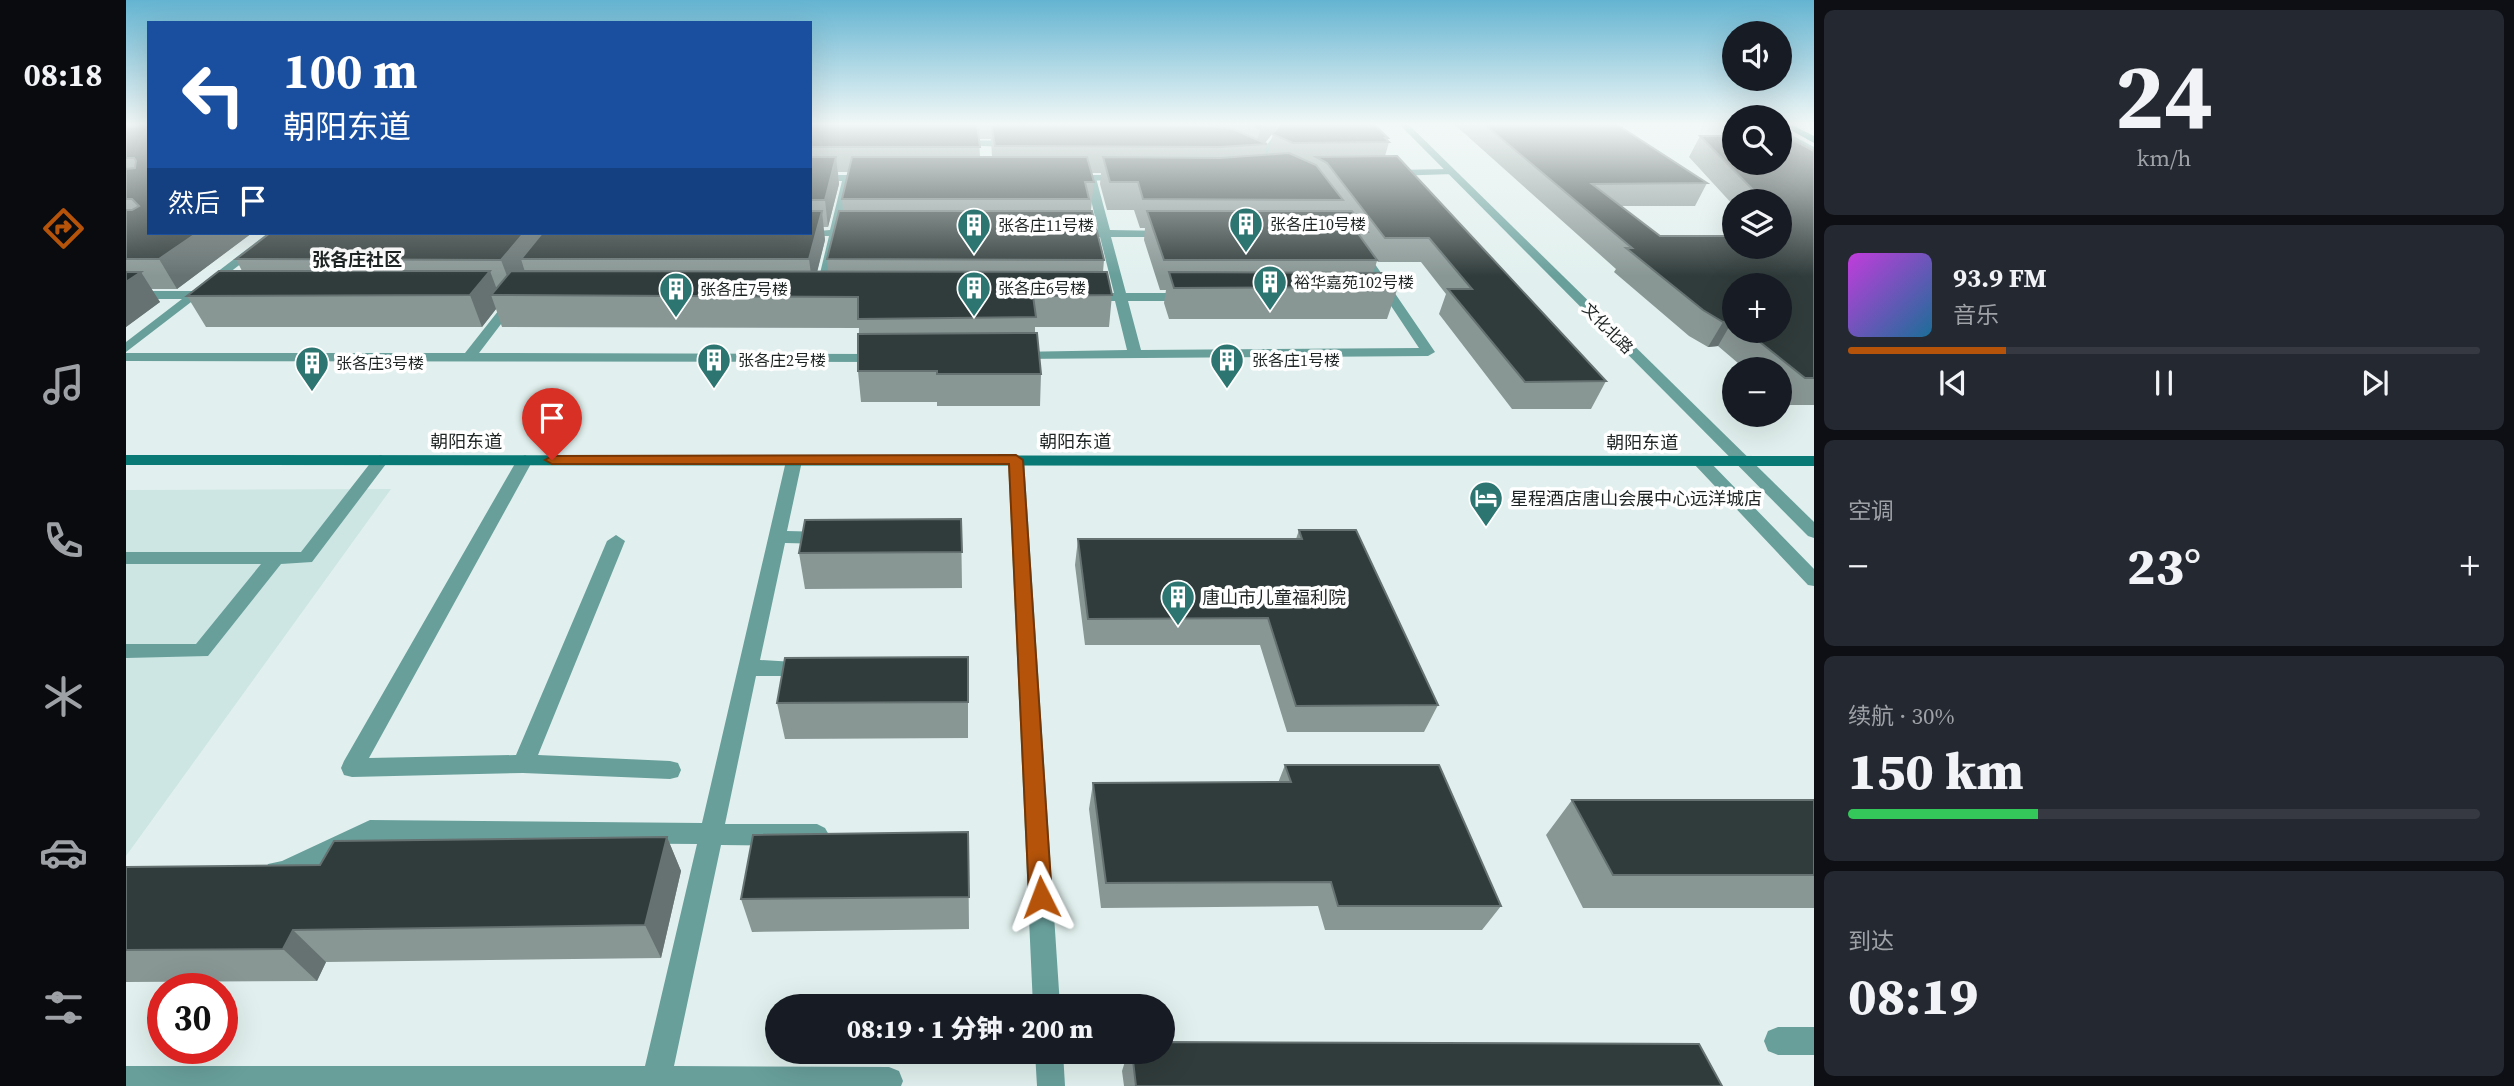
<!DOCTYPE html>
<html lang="zh">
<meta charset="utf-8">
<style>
body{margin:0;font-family:"Source Serif 4","Noto Sans SC",serif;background:#242831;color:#f1f3f6;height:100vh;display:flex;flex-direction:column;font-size:26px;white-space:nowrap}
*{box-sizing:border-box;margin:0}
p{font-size:23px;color:#9ea1a6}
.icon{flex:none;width:38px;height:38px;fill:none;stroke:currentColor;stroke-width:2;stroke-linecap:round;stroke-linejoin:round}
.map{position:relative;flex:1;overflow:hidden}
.details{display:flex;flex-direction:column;gap:10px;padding:10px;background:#0d0f14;width:700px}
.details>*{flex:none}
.hud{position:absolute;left:21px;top:21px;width:665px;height:214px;border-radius:0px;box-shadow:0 7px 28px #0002;background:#1a4fa0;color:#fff;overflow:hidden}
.fabs{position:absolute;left:1596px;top:21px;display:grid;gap:14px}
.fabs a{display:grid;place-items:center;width:70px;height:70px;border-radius:50%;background:#171b24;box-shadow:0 7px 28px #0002;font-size:35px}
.speed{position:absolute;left:21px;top:973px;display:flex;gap:14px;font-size:35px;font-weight:700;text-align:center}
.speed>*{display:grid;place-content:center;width:91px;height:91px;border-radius:50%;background:#171b24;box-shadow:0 7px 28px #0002;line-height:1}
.speed .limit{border:10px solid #d22;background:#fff;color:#111}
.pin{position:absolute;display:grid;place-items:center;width:60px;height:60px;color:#fff;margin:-72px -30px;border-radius:50% 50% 50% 0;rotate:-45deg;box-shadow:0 0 7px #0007}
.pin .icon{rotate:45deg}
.me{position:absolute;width:77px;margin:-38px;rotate:357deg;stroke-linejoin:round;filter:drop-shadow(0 0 5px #0008)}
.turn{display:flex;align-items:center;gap:24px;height:147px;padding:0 21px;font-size:32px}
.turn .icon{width:91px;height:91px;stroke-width:2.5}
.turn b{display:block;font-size:49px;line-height:60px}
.then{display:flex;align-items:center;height:66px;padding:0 21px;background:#0003;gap:14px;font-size:26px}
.big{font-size:52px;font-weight:800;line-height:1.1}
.details .tile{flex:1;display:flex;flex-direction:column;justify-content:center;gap:10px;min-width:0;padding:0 24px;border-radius:10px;background:#242831}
.details .dial{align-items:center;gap:0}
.dial b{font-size:91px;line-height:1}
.song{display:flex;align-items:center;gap:21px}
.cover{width:84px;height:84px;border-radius:10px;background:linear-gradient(135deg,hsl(290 70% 55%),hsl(200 70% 35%))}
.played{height:7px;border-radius:4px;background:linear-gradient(90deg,#b45309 25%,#363941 25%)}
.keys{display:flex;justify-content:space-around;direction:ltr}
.heat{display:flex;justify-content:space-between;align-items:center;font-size:38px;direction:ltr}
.charge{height:10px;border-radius:5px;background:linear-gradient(90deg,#34c759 30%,#363941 0)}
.trip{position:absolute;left:639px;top:994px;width:410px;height:70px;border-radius:35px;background:#171b24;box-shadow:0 7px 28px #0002;font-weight:800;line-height:70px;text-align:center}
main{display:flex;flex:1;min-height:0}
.tabs{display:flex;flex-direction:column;width:126px;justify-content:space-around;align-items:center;background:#090b0e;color:#9ea1a6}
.tabs .icon{width:49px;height:49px}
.tabs .selected{color:#b45309}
.tabs b{font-size:32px;color:#f1f3f6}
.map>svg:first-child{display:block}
.built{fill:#cde6e3}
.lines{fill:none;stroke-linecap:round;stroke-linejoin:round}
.service{fill:#689f9b;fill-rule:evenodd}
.minor{fill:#689f9b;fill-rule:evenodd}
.tertiary{fill:#689f9b;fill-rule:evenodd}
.secondary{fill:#087974;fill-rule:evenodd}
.wall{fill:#889694;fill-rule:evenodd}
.shaded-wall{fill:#657271}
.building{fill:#303c3b;stroke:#657271;stroke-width:2}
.route{fill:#b45309;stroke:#753606;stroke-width:2}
.labels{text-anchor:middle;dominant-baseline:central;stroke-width:7;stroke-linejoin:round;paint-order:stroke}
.far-poi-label{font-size:16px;fill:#1f2524;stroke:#fff;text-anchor:start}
.far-street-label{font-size:16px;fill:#1f2524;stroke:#fff}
.far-quarter-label{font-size:18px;font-weight:bold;fill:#1f2524;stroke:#fff}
.street-label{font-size:18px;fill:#1f2524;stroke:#fff}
.poi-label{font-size:18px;fill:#1f2524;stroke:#fff;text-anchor:start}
</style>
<main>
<nav class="tabs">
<b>08:18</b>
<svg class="icon selected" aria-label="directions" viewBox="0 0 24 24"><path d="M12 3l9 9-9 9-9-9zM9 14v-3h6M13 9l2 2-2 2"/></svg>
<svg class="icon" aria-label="music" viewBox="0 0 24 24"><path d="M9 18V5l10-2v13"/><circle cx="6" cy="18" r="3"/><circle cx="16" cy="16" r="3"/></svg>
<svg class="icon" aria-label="phone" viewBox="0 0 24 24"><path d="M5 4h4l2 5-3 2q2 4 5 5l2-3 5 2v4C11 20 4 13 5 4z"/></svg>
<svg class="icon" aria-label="climate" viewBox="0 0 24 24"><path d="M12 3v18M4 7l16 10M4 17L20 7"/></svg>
<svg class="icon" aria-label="car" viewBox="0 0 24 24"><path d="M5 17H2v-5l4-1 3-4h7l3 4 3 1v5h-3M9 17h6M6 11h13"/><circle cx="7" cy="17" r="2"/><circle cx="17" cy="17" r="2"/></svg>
<svg class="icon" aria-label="filters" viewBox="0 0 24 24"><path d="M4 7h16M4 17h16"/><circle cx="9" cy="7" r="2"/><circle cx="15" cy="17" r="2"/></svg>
</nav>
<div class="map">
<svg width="1688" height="1086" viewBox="0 0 1688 1086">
<rect width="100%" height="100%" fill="#e1f0ee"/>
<path class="built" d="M 265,489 L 0,856 L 0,490 Z"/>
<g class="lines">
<path class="service" d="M 1153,124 L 1161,124 L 1161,130 L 1135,163 L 1129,163 L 1129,159 L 1153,130 Z
M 830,140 L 886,141 L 891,144 L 886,147 L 827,145 L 825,143 Z
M 965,175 L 970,178 L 984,230 L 1042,231 L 1048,234 L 1042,237 L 985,237 L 1000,293 L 1060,293 L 1066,297 L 1060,301 L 1002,301 L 1015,350 L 1293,348 L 1228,250 L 1234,247 L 1238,248 L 1309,352 L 1302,356 L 884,359 L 884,353 L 889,352 L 1001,350 L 989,301 L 962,301 L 956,297 L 962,293 L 988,293 L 974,237 L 948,236 L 942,233 L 948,230 L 972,230 L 960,178 Z
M 721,178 L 726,181 L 715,230 L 731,230 L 737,233 L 731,236 L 714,236 L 701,294 L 695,298 L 689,294 L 703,236 L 675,236 L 669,233 L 704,230 L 716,181 Z
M 0,291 L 84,291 L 90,295 L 84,299 L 0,299 Z
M 388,295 L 394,299 L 353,353 L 756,354 L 763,358 L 756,362 L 0,361 L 0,353 L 339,353 L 384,296 Z
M 255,455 L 263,460 L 186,562 L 155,564 L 82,656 L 0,658 L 0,644 L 70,644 L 135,564 L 0,564 L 0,552 L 175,552 L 249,457 Z
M 399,455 L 407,460 L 243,758 L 390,755 L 481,541 L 490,535 L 499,541 L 412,755 L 544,761 L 552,763 L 555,770 L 552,777 L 544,779 L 397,773 L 226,777 L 218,775 L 215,768 L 218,761 L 391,460 Z
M 668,456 L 676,461 L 661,531 L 700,532 L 709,538 L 700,544 L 659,543 L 634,660 L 685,663 L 688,668 L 685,673 L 678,676 L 630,676 L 599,824 L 691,824 L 699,828 L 703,835 L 699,842 L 691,846 L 595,845 L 548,1066 L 763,1067 L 773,1071 L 777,1081 L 775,1086 L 0,1086 L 0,1066 L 519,1066 L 571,844 L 246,842 L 158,883 L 142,880 L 139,872 L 142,864 L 156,861 L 244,820 L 576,823 L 660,461 Z
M 1652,1027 L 1688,1027 L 1688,1055 L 1652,1055 L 1642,1051 L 1638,1041 L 1642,1031 Z"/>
<path class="minor" d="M 1654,129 L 1688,147 L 1688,154 L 1654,136 Z
M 1325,169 L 1330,172 L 1328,174 L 1265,176 L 1260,173 L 1265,170 Z
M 684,175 L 744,175 L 749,178 L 744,181 L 684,181 Z
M 999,175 L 1003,176 L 1003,180 L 943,181 L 938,178 L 943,175 Z
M 142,233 L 155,233 L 0,352 L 0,342 Z
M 890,455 L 898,460 L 934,1006 L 907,1006 L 882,460 Z
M 1574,456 L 1580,458 L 1688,569 L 1688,586 L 1682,585 L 1568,464 L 1566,461 L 1568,458 Z
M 909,1052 L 937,1052 L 939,1086 L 911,1086 Z"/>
<path class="tertiary" d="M 1273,124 L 1282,124 L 1688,522 L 1688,538 L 1682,536 Z"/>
<path class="secondary" d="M 1654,124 L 1664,124 L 1688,136 L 1688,143 Z
M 0,455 L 1688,456 L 1688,466 L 0,465 Z"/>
</g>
<path class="wall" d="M 0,124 L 23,124 L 23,233 L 126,233 L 51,289 L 25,289 L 34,302 L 0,327 Z
M 684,124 L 1151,124 L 1150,129 L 1262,138 L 1261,140 L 1263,142 L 1259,156 L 1480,381 L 1465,409 L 1386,409 L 1313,314 L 1320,294 L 1295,262 L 1252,262 L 1251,261 L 1247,273 L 1272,287 L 1261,319 L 1043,319 L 1038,303 L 1040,290 L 1034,290 L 1018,240 L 1019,228 L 1014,228 L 1008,210 L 981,210 L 974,184 L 975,173 L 965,173 L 968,182 L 965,210 L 962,211 L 978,260 L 977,272 L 986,295 L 983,327 L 909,327 L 909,333 L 915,374 L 914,406 L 811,406 L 811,402 L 735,402 L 732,371 L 733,328 L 376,327 L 370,309 L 356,327 L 80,327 L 61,296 L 116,271 L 110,259 L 684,233 ZM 1147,133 L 1142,154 L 1139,155 L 1141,144 L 1139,143 ZM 853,139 L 865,139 L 866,157 L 854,157 ZM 712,172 L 722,172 L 716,199 L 717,211 L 701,259 L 702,271 L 691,271 L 699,240 L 697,227 L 702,227 L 713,184 Z
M 1328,124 L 1490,124 L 1581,183 L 1569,206 L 1495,206 L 1534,236 L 1654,247 L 1654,201 L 1608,201 L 1608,206 L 1563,157 L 1574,136 L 1688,151 L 1688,405 L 1660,405 L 1654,399 L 1654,369 L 1619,369 L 1592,346 L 1582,347 L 1563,336 L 1488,272 L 1490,269 ZM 1608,285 L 1654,331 L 1608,331 Z
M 835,519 L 836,588 L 679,589 L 673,553 Z
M 1173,530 L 1312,705 L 1298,732 L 1161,732 L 1134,645 L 959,645 L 949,565 L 952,539 L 1170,539 Z
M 842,657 L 842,738 L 659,739 L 651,703 Z
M 1159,765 L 1375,906 L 1356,930 L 1199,930 L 1192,906 L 975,908 L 963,809 L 967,783 L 1152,783 Z
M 1446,800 L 1688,800 L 1688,908 L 1457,908 L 1420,835 Z
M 842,832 L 843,929 L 626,932 L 615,899 Z
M 541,837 L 555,871 L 535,958 L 200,962 L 191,981 L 0,982 L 0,867 L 194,865 Z
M 1002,1052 L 1036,1052 L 1596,1086 L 998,1086 L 996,1071 Z"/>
<path class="shaded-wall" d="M 1139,124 L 1151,124 L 1150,129 L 1138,144 L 1131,144 L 1134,129 Z
M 710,157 L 713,184 L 702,227 L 699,200 Z
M 696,211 L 699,240 L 687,289 L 683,259 Z
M 71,233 L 126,233 L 51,289 L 33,259 Z
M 398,233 L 424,233 L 395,259 L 399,272 L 386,289 L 375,260 Z
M 364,271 L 373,295 L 365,295 L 370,309 L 356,327 L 344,295 Z
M 15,272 L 34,302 L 0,327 L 0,282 Z
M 1607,320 L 1592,346 L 1582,347 L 1597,322 Z
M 541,837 L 555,871 L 535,958 L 519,925 Z
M 167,930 L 200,962 L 191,981 L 157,949 Z"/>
<path class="building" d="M 11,124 L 23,124 L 23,233 L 71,233 L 33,259 L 0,259 L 0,210 L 6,210 L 13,206 L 6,199 L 0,199 L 0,169 L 9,168 L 10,161 L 8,158 L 0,158 L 0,127 L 11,127 Z
M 684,124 L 851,124 L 854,147 L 684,147 Z
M 865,124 L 1085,126 L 1107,129 L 1141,144 L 1094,147 L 869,146 Z
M 1123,124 L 1139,124 L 1134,129 Z
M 1155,124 L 1248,124 L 1262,138 L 1259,138 L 1263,142 L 1167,143 L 1146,134 Z
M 1358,124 L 1490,124 L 1581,183 L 1466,184 L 1534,236 L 1608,236 L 1608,247 L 1654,247 L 1654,201 L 1638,201 L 1574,136 L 1608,136 L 1608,163 L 1654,163 L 1654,136 L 1660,136 L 1688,151 L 1688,378 L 1679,378 L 1620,331 L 1654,331 L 1654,285 L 1608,285 L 1608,321 L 1607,320 L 1597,322 L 1577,310 L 1500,248 L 1506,248 Z
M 1163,153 L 1190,165 L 1217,200 L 1017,199 L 1012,182 L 984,182 L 977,157 L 1094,158 Z
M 1271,156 L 1480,381 L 1399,382 L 1322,289 L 1346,289 L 1303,238 L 1259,238 L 1201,163 L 1190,157 Z
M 684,157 L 710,157 L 699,200 L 684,200 Z
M 726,157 L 961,157 L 968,182 L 959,182 L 963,199 L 716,199 Z
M 684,211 L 696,211 L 683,259 L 395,259 L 416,233 L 684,233 Z
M 713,211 L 966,211 L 978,260 L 701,259 Z
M 1021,211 L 1226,211 L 1242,232 L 1231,232 L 1251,260 L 1038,260 Z
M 144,233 L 398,233 L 375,260 L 110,259 Z
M 93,271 L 364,271 L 344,295 L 61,296 Z
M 385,271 L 981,272 L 986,295 L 907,296 L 910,317 L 732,319 L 732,297 L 365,295 Z
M 0,272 L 15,272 L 0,282 Z
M 1043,272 L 1261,273 L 1272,287 L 1048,288 Z
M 911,333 L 915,374 L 811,374 L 811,371 L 732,371 L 732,334 Z
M 835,519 L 836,552 L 673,553 L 679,520 Z
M 1173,530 L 1230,530 L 1312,705 L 1170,706 L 1142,618 L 962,619 L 952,539 L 1176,539 Z
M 842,657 L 842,702 L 651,703 L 659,658 Z
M 1159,765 L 1313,765 L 1375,906 L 1212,906 L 1205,882 L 980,883 L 967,783 L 1165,782 Z
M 1446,800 L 1688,800 L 1688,875 L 1487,875 Z
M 842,832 L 843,897 L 615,899 L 627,835 Z
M 541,837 L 519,925 L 167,930 L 157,949 L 0,950 L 0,867 L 194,865 L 208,841 Z
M 1036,1042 L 1573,1044 L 1596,1086 L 1010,1086 L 1006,1052 L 1036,1052 Z"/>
<linearGradient id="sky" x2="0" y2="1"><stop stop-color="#64b4d1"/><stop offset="0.45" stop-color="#f2f8f7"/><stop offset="1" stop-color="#f2f8f7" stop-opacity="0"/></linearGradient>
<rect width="1688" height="276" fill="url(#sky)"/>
<path class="route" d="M 890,455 L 897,460 L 926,897 L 923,904 L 915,908 L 907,904 L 903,897 L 883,464 L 426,464 L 419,460 L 426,456 Z"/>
<defs>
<g id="building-pin" transform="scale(1.75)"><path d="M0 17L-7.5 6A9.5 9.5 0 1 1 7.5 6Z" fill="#2c7571" stroke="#fff"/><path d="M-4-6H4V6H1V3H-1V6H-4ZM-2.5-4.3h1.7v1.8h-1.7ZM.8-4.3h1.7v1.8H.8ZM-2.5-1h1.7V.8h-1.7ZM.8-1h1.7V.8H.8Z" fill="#fff"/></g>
<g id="hotel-pin" transform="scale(1.75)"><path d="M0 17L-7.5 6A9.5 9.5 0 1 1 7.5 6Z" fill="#2c7571" stroke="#fff"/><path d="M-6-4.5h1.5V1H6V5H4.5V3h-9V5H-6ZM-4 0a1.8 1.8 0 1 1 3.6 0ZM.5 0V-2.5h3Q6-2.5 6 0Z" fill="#fff"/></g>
</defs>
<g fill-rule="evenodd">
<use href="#building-pin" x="1120" y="224"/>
<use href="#building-pin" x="848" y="225"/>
<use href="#building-pin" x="1144" y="282"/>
<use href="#building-pin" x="848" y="288"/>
<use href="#building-pin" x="550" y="289"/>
<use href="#building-pin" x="588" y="360"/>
<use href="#building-pin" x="1101" y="360"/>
<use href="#building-pin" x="186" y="363"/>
<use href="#hotel-pin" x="1360" y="498"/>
<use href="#building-pin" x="1052" y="597"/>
</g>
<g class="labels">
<g class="far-poi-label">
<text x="1144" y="224">张各庄10号楼</text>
<text x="872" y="225">张各庄11号楼</text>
<text x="1168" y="282">裕华嘉苑102号楼</text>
<text x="872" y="288">张各庄6号楼</text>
<text x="574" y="289">张各庄7号楼</text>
<text x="612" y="360">张各庄2号楼</text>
<text x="1126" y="360">张各庄1号楼</text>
<text x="210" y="363">张各庄3号楼</text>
</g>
<g class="far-street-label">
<text transform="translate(1482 328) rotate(45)">文化北路</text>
</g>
<g class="far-quarter-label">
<text x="231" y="259">张各庄社区</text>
</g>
<g class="street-label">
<text x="340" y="441">朝阳东道</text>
<text x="949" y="441">朝阳东道</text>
<text x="1516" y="442">朝阳东道</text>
</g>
<g class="poi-label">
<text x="1384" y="498">星程酒店唐山会展中心远洋城店</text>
<text x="1076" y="597">唐山市儿童福利院</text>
</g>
</g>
</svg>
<div class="fabs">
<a><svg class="icon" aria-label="sound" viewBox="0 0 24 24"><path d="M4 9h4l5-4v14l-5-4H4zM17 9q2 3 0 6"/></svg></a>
<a><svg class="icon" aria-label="search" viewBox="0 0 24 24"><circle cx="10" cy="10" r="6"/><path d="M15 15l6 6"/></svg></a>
<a><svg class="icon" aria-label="layers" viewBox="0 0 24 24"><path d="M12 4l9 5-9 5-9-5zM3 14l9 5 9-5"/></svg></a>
<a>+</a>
<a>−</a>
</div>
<div class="speed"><div class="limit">30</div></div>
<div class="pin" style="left:426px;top:460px;background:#d93025"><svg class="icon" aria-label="arrive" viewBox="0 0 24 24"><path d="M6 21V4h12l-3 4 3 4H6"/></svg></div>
<svg class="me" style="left:915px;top:897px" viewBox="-20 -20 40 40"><path d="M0-17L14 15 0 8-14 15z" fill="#b45309" stroke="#fff" stroke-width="4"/></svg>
<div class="trip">08:19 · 1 分钟 · 200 m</div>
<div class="hud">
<div class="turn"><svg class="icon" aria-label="left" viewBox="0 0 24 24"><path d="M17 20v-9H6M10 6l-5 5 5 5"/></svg><div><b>100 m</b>朝阳东道</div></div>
<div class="then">然后<svg class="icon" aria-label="arrive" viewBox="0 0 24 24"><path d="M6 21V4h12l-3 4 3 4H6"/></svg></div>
</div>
</div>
<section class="details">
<div class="tile dial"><b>24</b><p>km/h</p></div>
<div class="tile">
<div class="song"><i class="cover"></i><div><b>93.9 FM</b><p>音乐</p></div></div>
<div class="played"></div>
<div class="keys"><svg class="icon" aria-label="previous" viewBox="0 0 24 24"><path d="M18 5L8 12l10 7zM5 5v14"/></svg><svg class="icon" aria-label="pause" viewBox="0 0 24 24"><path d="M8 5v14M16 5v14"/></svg><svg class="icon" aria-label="next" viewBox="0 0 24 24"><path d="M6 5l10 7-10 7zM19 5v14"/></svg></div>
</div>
<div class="tile"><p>空调</p>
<div class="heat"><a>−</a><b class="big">23°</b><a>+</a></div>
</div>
<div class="tile"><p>续航 · 30%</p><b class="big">150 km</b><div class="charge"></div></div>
<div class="tile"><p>到达</p><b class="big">08:19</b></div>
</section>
</main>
